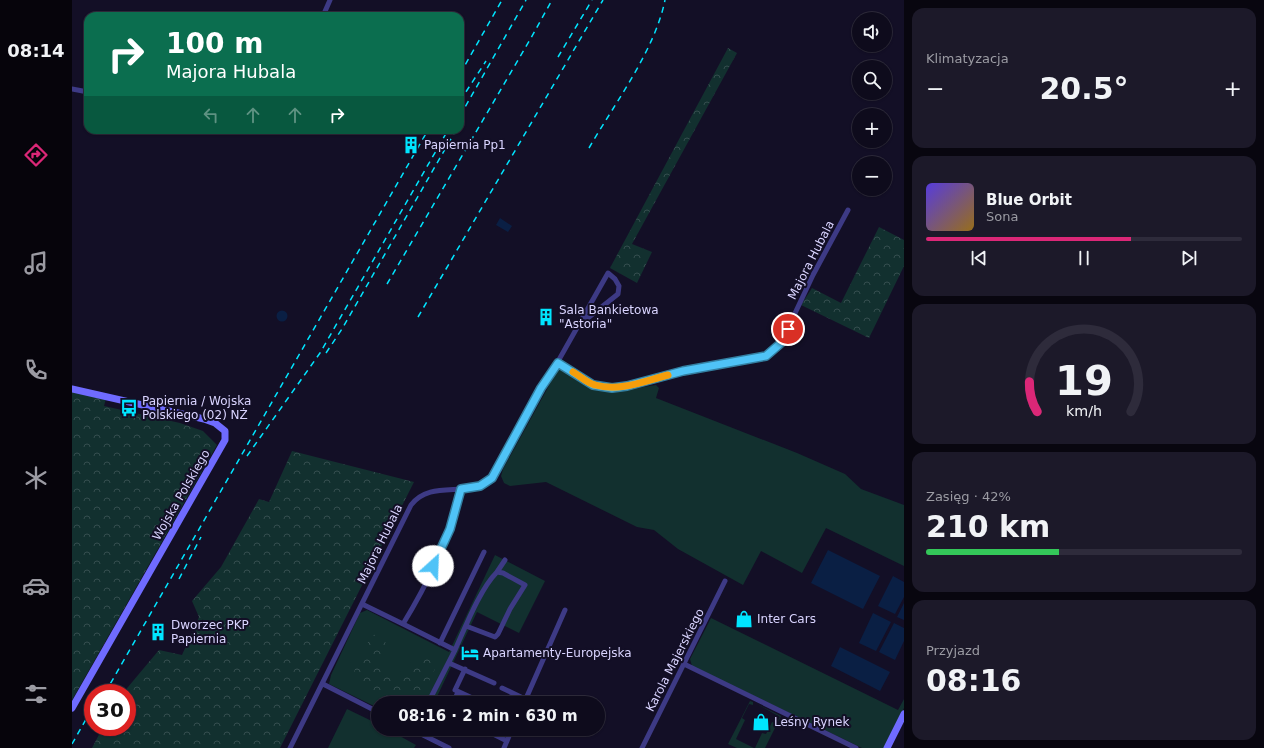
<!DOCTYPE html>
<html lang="pl">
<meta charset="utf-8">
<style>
body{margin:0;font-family:"DejaVu Sans",sans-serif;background:#1c1929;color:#f1f3f6;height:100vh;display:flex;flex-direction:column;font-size:15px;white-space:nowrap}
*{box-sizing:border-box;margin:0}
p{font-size:13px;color:#9b9ba3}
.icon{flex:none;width:22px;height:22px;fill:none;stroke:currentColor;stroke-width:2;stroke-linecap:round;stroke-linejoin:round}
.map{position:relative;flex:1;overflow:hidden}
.sheet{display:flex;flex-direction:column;gap:8px;padding:8px;background:#08060f;width:360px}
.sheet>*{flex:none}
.top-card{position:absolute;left:12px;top:12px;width:380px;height:122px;border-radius:12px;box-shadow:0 1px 3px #0004,0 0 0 1px #2e2b3b;background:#0b6e4f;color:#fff;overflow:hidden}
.controls{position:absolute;left:780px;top:12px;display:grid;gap:8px}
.controls a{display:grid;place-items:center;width:40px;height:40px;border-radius:50%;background:#0e0b1c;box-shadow:0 1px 3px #0004,0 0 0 1px #2e2b3b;font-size:20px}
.speed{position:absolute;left:12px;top:684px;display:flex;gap:8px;font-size:20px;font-weight:700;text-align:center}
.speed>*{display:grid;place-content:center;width:52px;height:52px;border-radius:50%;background:#0e0b1c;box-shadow:0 1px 3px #0004,0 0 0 1px #2e2b3b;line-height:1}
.speed .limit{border:6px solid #d22;background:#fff;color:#111}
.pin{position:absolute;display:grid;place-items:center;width:34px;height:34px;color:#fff;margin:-17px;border:2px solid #fff;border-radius:50%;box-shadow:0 1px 4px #0007}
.me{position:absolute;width:44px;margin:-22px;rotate:25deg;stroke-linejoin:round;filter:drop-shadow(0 0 3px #0008)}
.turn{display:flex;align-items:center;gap:14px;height:84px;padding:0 16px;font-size:18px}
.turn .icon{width:52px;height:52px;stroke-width:2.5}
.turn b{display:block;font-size:28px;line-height:34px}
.lanes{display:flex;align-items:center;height:38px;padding:0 16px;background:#0003;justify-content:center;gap:20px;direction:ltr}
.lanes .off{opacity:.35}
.big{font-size:30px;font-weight:800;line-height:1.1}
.sheet .tile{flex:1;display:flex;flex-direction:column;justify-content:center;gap:6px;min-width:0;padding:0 14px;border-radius:12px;background:#1c1929}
.sheet .dial{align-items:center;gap:0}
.dial svg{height:104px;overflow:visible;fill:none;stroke:#2e2b3b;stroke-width:7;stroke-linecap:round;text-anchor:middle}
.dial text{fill:#f1f3f6;stroke:none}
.song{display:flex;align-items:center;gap:12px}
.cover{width:48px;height:48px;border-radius:6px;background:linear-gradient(135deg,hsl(250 70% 55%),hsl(40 70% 35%))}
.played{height:4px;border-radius:2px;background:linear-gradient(90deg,#db2777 65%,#2e2b3b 65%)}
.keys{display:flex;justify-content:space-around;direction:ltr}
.heat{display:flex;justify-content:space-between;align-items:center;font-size:22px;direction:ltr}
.charge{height:6px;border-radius:3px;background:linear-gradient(90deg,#34c759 42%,#2e2b3b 0)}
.trip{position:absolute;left:299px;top:696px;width:234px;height:40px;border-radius:20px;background:#0e0b1c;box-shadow:0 1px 3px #0004,0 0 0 1px #2e2b3b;font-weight:800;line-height:40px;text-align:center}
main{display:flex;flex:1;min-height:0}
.tabs{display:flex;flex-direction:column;width:72px;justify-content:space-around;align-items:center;background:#06040b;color:#9b9ba3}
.tabs .icon{width:28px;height:28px}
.tabs .active{color:#db2777}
.tabs b{font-size:18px;color:#f1f3f6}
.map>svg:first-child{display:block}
.green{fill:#12302f}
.forest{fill:url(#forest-crowns)}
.water{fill:#0a1f44}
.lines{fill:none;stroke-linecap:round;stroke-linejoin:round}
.street{stroke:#3d3a85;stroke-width:5}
.secondary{stroke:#6f6bff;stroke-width:7}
.rail{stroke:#00e5ff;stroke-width:1.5;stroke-dasharray:6 5;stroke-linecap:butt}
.route-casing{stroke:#337fa1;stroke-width:10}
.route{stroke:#4fc3f7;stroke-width:7}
.slow{stroke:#f59e0b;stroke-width:7}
.labels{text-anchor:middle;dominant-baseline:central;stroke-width:4;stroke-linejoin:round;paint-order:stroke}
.poi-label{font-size:12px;fill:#d9d4ff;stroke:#130f26;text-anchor:start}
.street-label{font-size:12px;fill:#d9d4ff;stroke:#130f26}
</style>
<main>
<nav class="tabs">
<b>08:14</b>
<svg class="icon active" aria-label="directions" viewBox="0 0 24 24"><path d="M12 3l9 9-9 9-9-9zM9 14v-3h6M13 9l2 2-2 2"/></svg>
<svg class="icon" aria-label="music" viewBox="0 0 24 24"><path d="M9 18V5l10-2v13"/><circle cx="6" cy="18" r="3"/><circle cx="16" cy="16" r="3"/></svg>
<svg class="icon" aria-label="phone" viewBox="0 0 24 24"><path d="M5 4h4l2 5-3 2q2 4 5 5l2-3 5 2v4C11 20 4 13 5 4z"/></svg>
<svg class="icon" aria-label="climate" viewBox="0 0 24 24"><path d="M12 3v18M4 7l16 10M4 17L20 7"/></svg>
<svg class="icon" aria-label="car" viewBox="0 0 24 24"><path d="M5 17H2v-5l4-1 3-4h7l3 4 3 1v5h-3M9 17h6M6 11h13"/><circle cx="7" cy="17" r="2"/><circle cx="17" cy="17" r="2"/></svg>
<svg class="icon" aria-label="filters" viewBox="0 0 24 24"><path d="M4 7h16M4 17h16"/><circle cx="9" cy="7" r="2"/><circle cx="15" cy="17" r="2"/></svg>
</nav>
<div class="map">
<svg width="832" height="748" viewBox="0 0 832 748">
<defs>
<pattern id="forest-crowns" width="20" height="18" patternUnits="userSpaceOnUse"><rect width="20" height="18" fill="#12302f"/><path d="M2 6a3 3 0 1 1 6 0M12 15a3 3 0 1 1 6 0" fill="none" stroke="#344d4e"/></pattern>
</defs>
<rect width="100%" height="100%" fill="#130f26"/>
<path class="green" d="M 489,369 L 522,388 L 540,392 L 584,385 L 587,388 L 584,398 L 725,453 L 773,474 L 789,489 L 832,505 L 832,566 L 754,528 L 730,573 L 689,551 L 671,585 L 606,549 L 582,530 L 565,527 L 474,482 L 438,486 L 432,483 L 429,476 L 431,469 L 485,371 Z
M 423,555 L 473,581 L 447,633 L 405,612 L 362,703 L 306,703 L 306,708 L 257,684 L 259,675 L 288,613 L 295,610 L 377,652 Z
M 639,618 L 826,710 L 832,699 L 832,708 L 812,748 L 790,748 L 620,666 L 618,659 Z
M 678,701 L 681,702 L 681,705 L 677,704 L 670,718 L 673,720 L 664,739 L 682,748 L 665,748 L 656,744 Z
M 685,704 L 709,716 L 693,748 L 683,748 L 690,733 L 694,734 L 700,722 L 704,723 L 708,717 Z
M 275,709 L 306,724 L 306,729 L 315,729 L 344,745 L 342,748 L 256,748 Z"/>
<path class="forest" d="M 656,48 L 665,53 L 560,244 L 580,252 L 565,283 L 538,268 Z
M 807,227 L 832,240 L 832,266 L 797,338 L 729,305 L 740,288 L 769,303 Z
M 0,390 L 34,398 L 32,406 L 108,423 L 131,431 L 145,445 L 0,700 Z
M 220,451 L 342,482 L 208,748 L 20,748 L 31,727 L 55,727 L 55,693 L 51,693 L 87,650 L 110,655 L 127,617 L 120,601 L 149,567 L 187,499 L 197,502 Z
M 300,634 L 314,639 L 309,672 L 326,678 L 332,677 L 347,657 L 368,659 L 354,687 L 342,703 L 326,703 L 279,682 L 283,669 Z"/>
<path class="water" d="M 428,218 L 440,226 L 436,232 L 424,225 Z
M204.5 316a5.5 5.5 0 1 1 11 0a5.5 5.5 0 1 1-11 0Z
M 756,550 L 808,576 L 791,609 L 739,583 Z
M 821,576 L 832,582 L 832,597 L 823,614 L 806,606 Z
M 832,603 L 832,620 L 825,617 Z
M 801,613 L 819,622 L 804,651 L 787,643 Z
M 822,623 L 832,628 L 832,641 L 823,660 L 807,652 Z
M 768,647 L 818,672 L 808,691 L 759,666 Z"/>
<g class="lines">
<path class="street" d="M 251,16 L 258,0
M 0,89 L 16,92
M 486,363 L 521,385 L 540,388 L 555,386 L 611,371 L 694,356 L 709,343 L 741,275 L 776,210
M 389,489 C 379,536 356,583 331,624 L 383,650 C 393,628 408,589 425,572 L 431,573 L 453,585 L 438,609 L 426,634 L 423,637 L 394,626
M 425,572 L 433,560
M 290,604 L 331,624
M 368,643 L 412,552
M 377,663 L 422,683
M 612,664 L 784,748
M 393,669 L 383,690 L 409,702
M 251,684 L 306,712
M 430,688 L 453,699
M 356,703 L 383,650
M 381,703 L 386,692
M 452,703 L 493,610
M 339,729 L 377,748
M 411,729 L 435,741
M 218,748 L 339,505 C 360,478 397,500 420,478 L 536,273 L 543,279 L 547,286 L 546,294 L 507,325
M 432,748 L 440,729
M 570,748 L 653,581"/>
<path class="secondary" d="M 0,389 L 132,419 L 143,423 L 153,431 L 153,440 L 0,708
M 815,748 L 832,714"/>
<path class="rail" d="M 486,57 L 520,0
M 388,74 L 430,0
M 388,101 L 414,61
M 388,116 L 454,0
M 517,148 C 543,103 583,50 593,0
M 315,284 L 459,38 L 480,0
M 346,317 L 531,0
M 254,353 L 270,329 L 384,130
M 175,456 L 248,353 L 376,130
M 107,579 L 129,537
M 33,693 L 356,130
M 0,744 L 21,707"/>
</g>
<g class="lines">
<g class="route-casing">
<path id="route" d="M 361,566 L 378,529 L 389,489 L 408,486 L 420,478 L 469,388 L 486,363 L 521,385 L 540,388 L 555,386 L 611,371 L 694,356 L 709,343 L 716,329"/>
</g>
<use href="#route" class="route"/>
<path class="slow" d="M 501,372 C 508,376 515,383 523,385 C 548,392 572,381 596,375"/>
</g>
<defs>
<g id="building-bare" transform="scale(1.38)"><path d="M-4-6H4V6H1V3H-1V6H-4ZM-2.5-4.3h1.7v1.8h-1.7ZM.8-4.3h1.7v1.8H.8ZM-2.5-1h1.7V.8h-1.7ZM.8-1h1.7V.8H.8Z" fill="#00e5ff" stroke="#130f26" stroke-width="2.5" paint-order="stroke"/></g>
<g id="bus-bare" transform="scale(1.38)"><path d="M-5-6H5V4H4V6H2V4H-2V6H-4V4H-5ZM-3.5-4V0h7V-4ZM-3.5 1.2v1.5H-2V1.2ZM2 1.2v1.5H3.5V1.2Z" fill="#00e5ff" stroke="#130f26" stroke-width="2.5" paint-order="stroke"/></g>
<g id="shop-bare" transform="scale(1.38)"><path d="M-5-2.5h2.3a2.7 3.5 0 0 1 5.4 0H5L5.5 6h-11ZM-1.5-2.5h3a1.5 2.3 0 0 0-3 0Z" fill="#00e5ff" stroke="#130f26" stroke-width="2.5" paint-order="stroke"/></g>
<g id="hotel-bare" transform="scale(1.38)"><path d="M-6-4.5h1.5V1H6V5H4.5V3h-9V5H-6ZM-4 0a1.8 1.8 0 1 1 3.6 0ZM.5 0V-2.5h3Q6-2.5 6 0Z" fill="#00e5ff" stroke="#130f26" stroke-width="2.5" paint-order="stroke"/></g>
</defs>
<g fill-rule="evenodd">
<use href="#building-bare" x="339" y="145"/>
<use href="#building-bare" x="474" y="317"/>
<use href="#bus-bare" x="57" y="408"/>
<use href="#shop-bare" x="672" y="619"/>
<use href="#building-bare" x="86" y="632"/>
<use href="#hotel-bare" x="398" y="653"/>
<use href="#shop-bare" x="689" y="722"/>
</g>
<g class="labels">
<g class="poi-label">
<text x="352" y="145">Papiernia Pp1</text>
<text x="487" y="310">Sala Bankietowa<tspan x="487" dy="14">"Astoria"</tspan></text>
<text x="70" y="401">Papiernia / Wojska<tspan x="70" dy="14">Polskiego (02) NŻ</tspan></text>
<text x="685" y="619">Inter Cars</text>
<text x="99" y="625">Dworzec PKP<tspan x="99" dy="14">Papiernia</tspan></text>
<text x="411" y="653">Apartamenty-Europejska</text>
<text x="702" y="722">Leśny Rynek</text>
</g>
<g class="street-label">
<text transform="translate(739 260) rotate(-63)">Majora Hubala</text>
<text transform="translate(109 495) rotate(-60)">Wojska Polskiego</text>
<text transform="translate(308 544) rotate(-64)">Majora Hubala</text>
<text transform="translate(603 660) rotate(-63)">Karola Majerskiego</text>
</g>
</g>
</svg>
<div class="controls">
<a><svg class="icon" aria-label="sound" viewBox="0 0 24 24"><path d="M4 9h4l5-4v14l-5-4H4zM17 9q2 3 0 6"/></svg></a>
<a><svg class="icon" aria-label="search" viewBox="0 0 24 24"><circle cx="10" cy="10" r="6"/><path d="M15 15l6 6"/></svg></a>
<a>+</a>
<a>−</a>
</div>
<div class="speed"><div class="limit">30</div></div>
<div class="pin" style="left:716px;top:329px;background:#d93025"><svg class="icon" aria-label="arrive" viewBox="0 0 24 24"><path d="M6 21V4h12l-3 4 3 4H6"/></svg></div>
<svg class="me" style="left:361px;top:566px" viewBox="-20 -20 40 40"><circle r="19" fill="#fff"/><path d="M0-13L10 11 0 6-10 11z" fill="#4fc3f7"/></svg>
<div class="trip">08:16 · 2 min · 630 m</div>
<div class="top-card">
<div class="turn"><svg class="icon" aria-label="right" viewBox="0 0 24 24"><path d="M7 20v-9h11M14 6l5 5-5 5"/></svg><div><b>100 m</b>Majora Hubala</div></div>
<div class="lanes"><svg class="icon off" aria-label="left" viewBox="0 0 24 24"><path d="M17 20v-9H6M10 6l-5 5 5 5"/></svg><svg class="icon off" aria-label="ahead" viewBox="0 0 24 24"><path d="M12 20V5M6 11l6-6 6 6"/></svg><svg class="icon off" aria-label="ahead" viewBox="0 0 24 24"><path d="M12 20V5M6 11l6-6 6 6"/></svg><svg class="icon" aria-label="right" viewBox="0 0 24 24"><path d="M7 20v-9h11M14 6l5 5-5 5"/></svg></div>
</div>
</div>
<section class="sheet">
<div class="tile"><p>Klimatyzacja</p>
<div class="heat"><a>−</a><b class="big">20.5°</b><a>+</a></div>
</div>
<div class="tile">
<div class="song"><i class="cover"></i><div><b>Blue Orbit</b><p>Sona</p></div></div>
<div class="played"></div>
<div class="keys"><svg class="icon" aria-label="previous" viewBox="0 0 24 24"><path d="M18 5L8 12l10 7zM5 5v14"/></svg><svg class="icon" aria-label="pause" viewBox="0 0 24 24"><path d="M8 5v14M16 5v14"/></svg><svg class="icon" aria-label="next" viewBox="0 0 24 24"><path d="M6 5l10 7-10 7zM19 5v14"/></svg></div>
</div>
<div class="tile dial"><svg viewBox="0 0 100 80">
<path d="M14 69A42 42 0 1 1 86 69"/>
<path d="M14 69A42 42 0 0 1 8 46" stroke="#db2777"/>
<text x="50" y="56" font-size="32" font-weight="700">19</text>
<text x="50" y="72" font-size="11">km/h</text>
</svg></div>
<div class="tile"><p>Zasięg · 42%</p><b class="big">210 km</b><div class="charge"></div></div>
<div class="tile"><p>Przyjazd</p><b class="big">08:16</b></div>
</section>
</main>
